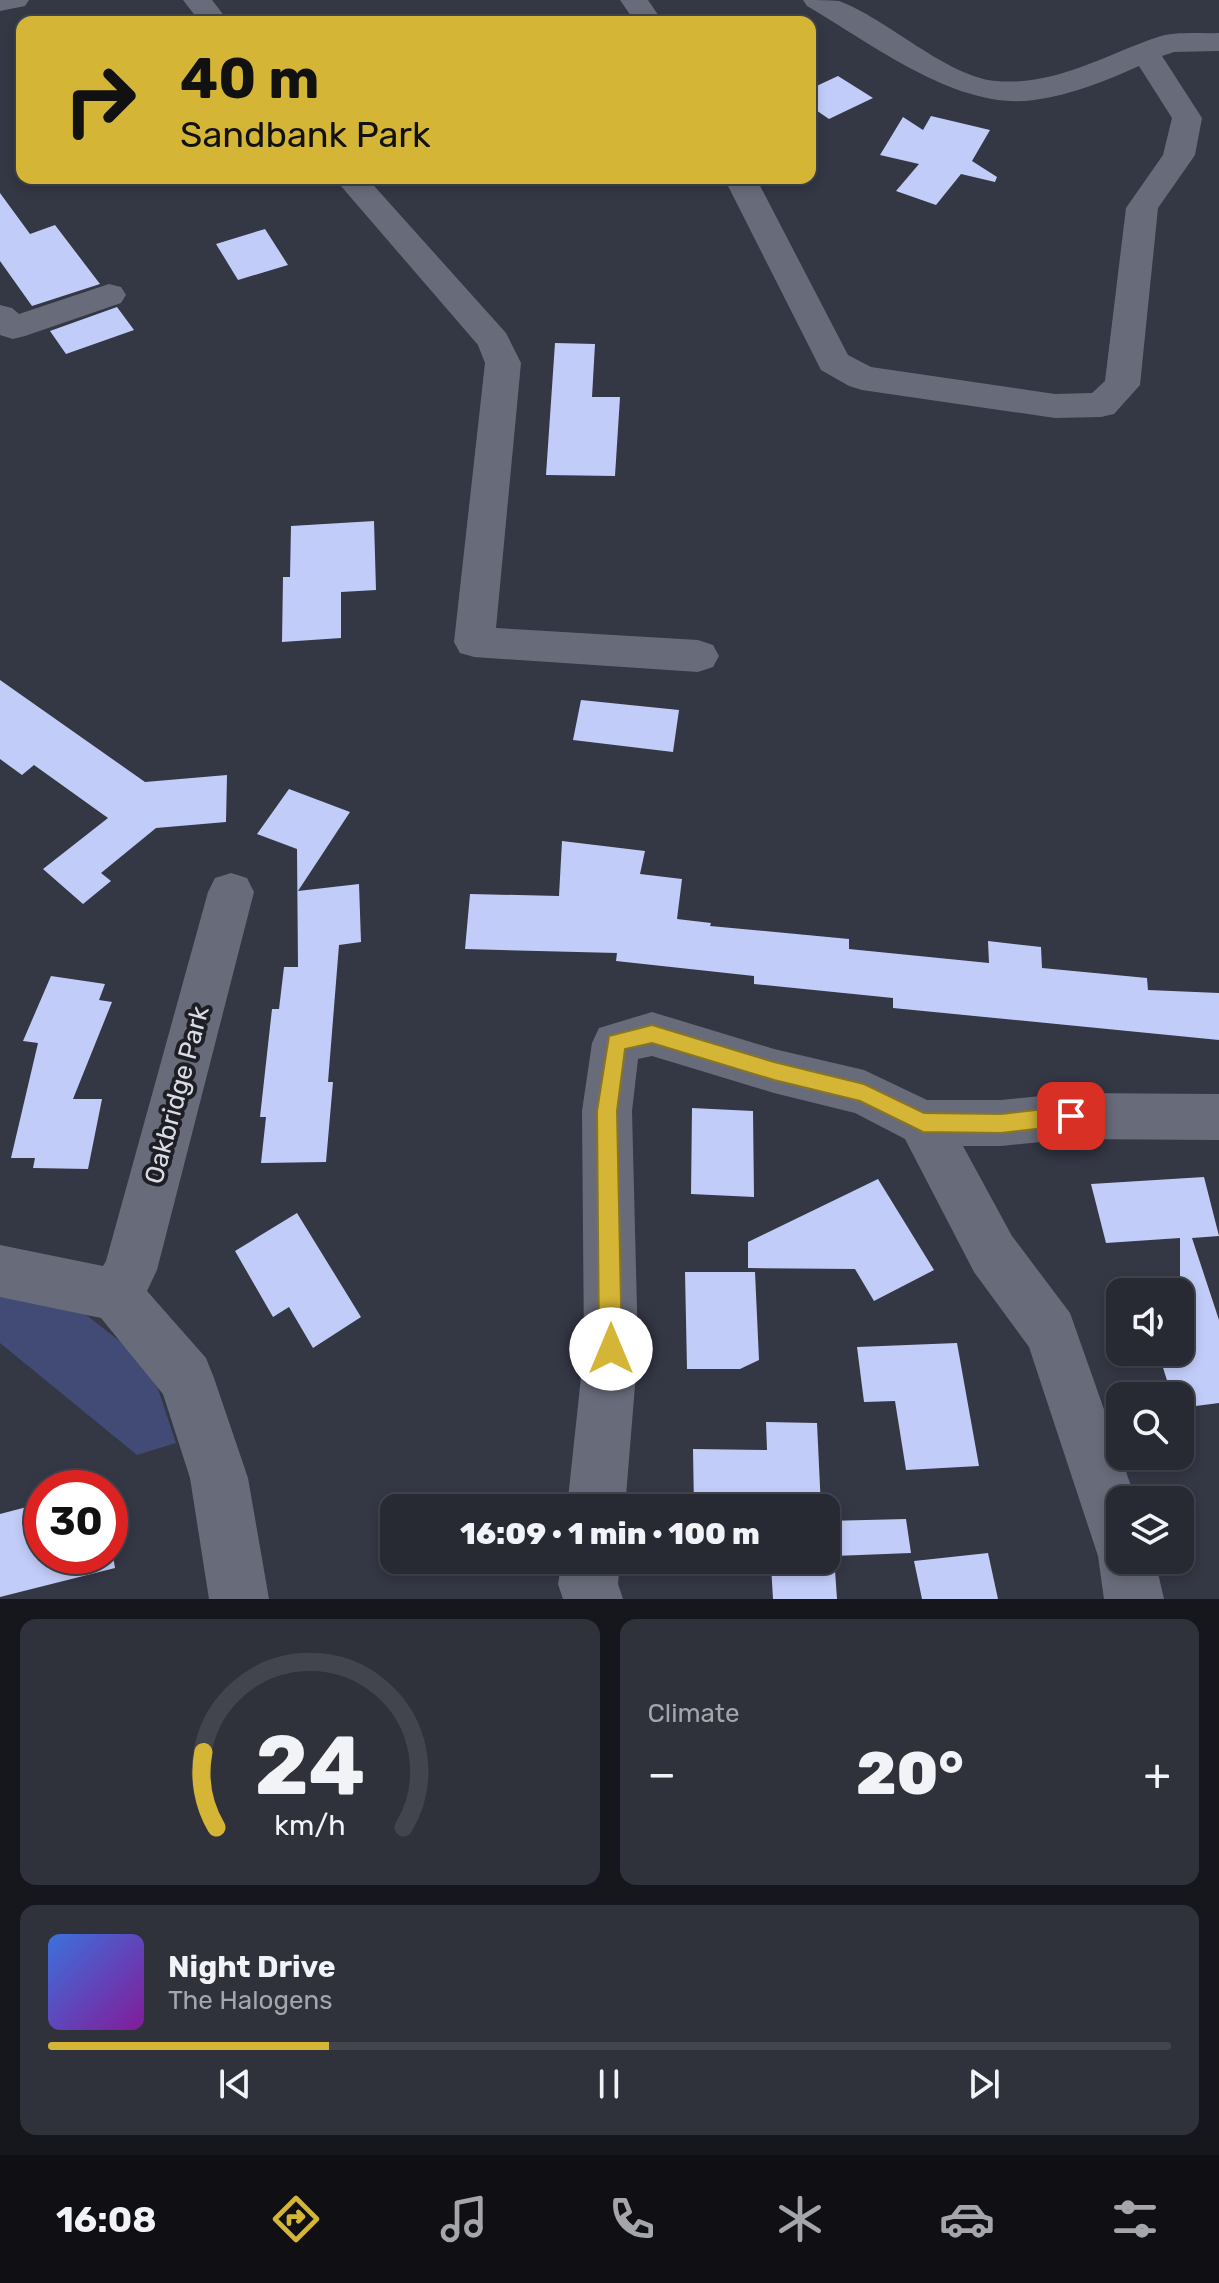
<!DOCTYPE html>
<meta charset="utf-8">
<style>
body{margin:0;font-family:Rubik,sans-serif;background:#2f313b;color:#f1f3f6;height:100vh;display:flex;flex-direction:column;font-size:30px;white-space:nowrap}
*{box-sizing:border-box;margin:0}
p{font-size:26px;color:#a4a6ac}
.icon{flex:none;width:44px;height:44px;fill:none;stroke:currentColor;stroke-width:2;stroke-linecap:round;stroke-linejoin:round}
.map{position:relative;height:1599px;overflow:hidden}
.sheet{display:flex;flex-direction:column;gap:20px;padding:20px;background:#15171c;flex:1}
.sheet>*{flex:none}
.guide{position:absolute;left:16px;top:16px;width:800px;height:168px;border-radius:16px;box-shadow:0 4px 12px #0003,0 0 0 2px #43454e;background:#d4b535;color:#111;overflow:hidden}
.tools{position:absolute;left:1106px;top:1278px;display:grid;gap:16px}
.tools a{display:grid;place-items:center;width:88px;height:88px;border-radius:16px;background:#272933;box-shadow:0 4px 12px #0003,0 0 0 2px #43454e;font-size:40px}
.speed{position:absolute;left:24px;top:1470px;display:flex;gap:16px;font-size:40px;font-weight:700;text-align:center}
.speed>*{display:grid;place-content:center;width:104px;height:104px;border-radius:50%;background:#272933;box-shadow:0 4px 12px #0003,0 0 0 2px #43454e;line-height:1}
.speed .limit{border:12px solid #d22;background:#fff;color:#111}
.pin{position:absolute;display:grid;place-items:center;width:68px;height:68px;color:#fff;margin:-34px;border-radius:16px;box-shadow:0 4px 12px #0006}
.me{position:absolute;width:88px;margin:-44px;rotate:0deg;stroke-linejoin:round;filter:drop-shadow(0 0 6px #0008)}
.turn{display:flex;align-items:center;gap:28px;height:168px;padding:0 32px;font-size:36px}
.turn .icon{width:104px;height:104px;stroke-width:2.5}
.turn b{display:block;font-size:56px;line-height:68px}
.big{font-size:60px;font-weight:800;line-height:1.1}
.sheet .widget{flex:1;display:flex;flex-direction:column;justify-content:center;gap:12px;min-width:0;padding:0 28px;border-radius:16px;background:#2f313b}
.sheet .dial{align-items:center;gap:0}
.dial svg{height:208px;overflow:visible;fill:none;stroke:#43454e;stroke-width:7;stroke-linecap:round;text-anchor:middle}
.dial text{fill:#f1f3f6;stroke:none}
.song{display:flex;align-items:center;gap:24px}
.cover{width:96px;height:96px;border-radius:12px;background:linear-gradient(135deg,hsl(220 70% 55%),hsl(290 70% 35%))}
.played{height:8px;border-radius:4px;background:linear-gradient(90deg,#d4b535 25%,#43454e 25%)}
.keys{display:flex;justify-content:space-around;direction:ltr}
.heat{display:flex;justify-content:space-between;align-items:center;font-size:44px;direction:ltr}
.sheet .tiles{flex:1;display:grid;gap:20px;grid-template-columns:1fr 1fr}
.widget:last-child{grid-column:span 2}
.trip{position:absolute;left:380px;top:1494px;width:460px;height:80px;border-radius:16px;background:#272933;box-shadow:0 4px 12px #0003,0 0 0 2px #43454e;font-weight:800;line-height:80px;text-align:center}
.tabs{display:flex;height:128px;justify-content:space-around;align-items:center;background:#101014;color:#a4a6ac}
.tabs .icon{width:56px;height:56px}
.tabs .active{color:#d4b535}
.tabs b{font-size:36px;color:#f1f3f6}
.map>svg:first-child{display:block}
.green{fill:#424a76}
.building{fill:#c2ccf9}
.lines{fill:none;stroke-linecap:round;stroke-linejoin:round}
.minor{fill:#686c7a;fill-rule:evenodd}
.route{fill:#d4b535;stroke:#8a7622;stroke-width:2}
.labels{text-anchor:middle;dominant-baseline:central;stroke-width:8;stroke-linejoin:round;paint-order:stroke}
.street-label{font-size:26px;fill:#dadce5;stroke:#1d1f25}
</style>
<div class="map">
<svg width="1219" height="1599" viewBox="0 0 1219 1599">
<rect width="100%" height="100%" fill="#343744"/>
<path class="green" d="M 0,1291 L 80,1310 L 131,1350 L 157,1386 L 176,1443 L 137,1455 L 0,1343 Z"/>
<path class="building" d="M 838,76 L 873,98 L 829,119 L 810,106 L 810,89 Z
M 931,116 L 990,130 L 972,161 L 997,177 L 995,182 L 961,174 L 936,205 L 896,191 L 919,164 L 880,155 L 903,117 L 923,130 Z
M 0,193 L 30,234 L 55,225 L 100,284 L 32,306 L 0,261 Z
M 265,229 L 288,265 L 238,280 L 216,244 Z
M 117,307 L 134,330 L 66,354 L 50,331 Z
M 555,343 L 595,344 L 592,397 L 620,397 L 615,476 L 546,475 Z
M 374,521 L 376,590 L 341,592 L 341,638 L 282,642 L 283,577 L 290,577 L 291,526 Z
M 0,680 L 145,782 L 227,775 L 226,822 L 156,828 L 101,873 L 111,881 L 83,904 L 43,869 L 108,818 L 34,765 L 22,775 L 0,759 Z
M 581,700 L 679,710 L 673,752 L 573,740 Z
M 289,789 L 350,812 L 298,891 L 359,884 L 361,942 L 339,945 L 328,1082 L 333,1082 L 326,1162 L 261,1163 L 266,1117 L 260,1117 L 272,1009 L 279,1009 L 284,967 L 298,967 L 297,849 L 257,834 Z
M 562,841 L 645,851 L 640,874 L 682,879 L 677,919 L 711,923 L 710,926 L 849,939 L 849,949 L 989,963 L 988,941 L 1041,947 L 1042,968 L 1147,978 L 1148,990 L 1219,993 L 1219,1040 L 893,1008 L 893,998 L 754,984 L 754,976 L 616,961 L 617,953 L 465,949 L 470,894 L 559,896 Z
M 51,976 L 105,984 L 99,1000 L 112,1002 L 73,1099 L 102,1099 L 88,1169 L 33,1168 L 35,1158 L 11,1158 L 38,1043 L 23,1041 Z
M 692,1108 L 753,1111 L 754,1197 L 691,1194 Z
M 1204,1177 L 1219,1236 L 1192,1238 L 1219,1320 L 1219,1403 L 1180,1408 L 1180,1396 L 1172,1396 L 1158,1352 L 1180,1352 L 1180,1238 L 1106,1243 L 1091,1184 Z
M 878,1179 L 934,1270 L 874,1301 L 855,1269 L 748,1268 L 748,1242 Z
M 297,1213 L 361,1317 L 313,1348 L 289,1307 L 273,1317 L 235,1251 Z
M 685,1272 L 755,1272 L 759,1360 L 740,1369 L 687,1369 Z
M 957,1343 L 979,1466 L 906,1470 L 895,1401 L 864,1402 L 857,1347 Z
M 766,1422 L 817,1423 L 821,1508 L 694,1508 L 693,1449 L 767,1450 Z
M 42,1503 L 42,1556 L 113,1556 L 115,1568 L 0,1597 L 0,1514 Z
M 906,1519 L 911,1553 L 834,1556 L 837,1599 L 773,1599 L 771,1565 L 695,1563 L 695,1560 L 826,1560 L 826,1521 Z
M 988,1553 L 998,1599 L 922,1599 L 914,1561 Z"/>
<g class="lines">
<path class="minor" d="M 0,0 L 29,0 L 25,6 L 0,11 Z
M 183,0 L 212,0 L 229,22 L 200,22 Z
M 620,0 L 648,0 L 663,22 L 635,22 Z
M 803,0 C 814,0 829,0 839,1 C 886,18 947,77 996,81 C 1057,86 1104,55 1158,37 C 1177,31 1200,34 1219,33 L 1219,51 L 1174,52 L 1162,56 L 1202,118 L 1195,155 L 1158,208 L 1140,385 L 1114,414 L 1101,417 L 1055,418 L 862,390 L 849,386 L 821,370 L 724,178 L 756,178 L 848,355 L 871,367 L 1055,394 L 1092,393 L 1105,381 L 1126,208 L 1163,155 L 1172,118 L 1139,66 C 1106,81 1071,95 1034,100 C 957,111 871,43 807,6 Z
M 334,178 L 367,178 L 506,333 L 521,363 L 496,628 L 698,640 L 713,645 L 719,656 L 713,667 L 698,672 L 474,657 L 460,653 L 454,642 L 485,363 L 478,345 Z
M 109,284 L 121,287 L 126,295 L 121,303 L 25,336 L 13,339 L 0,335 L 0,305 L 12,308 L 19,314 Z
M 231,873 L 247,878 L 254,892 L 157,1270 L 147,1291 L 206,1358 L 214,1378 L 248,1478 L 269,1599 L 209,1599 L 190,1478 L 163,1394 L 101,1318 L 0,1297 L 0,1245 L 103,1266 L 106,1261 L 208,892 L 215,878 Z
M 652,1012 L 774,1049 L 864,1070 L 927,1100 L 1001,1100 L 1071,1093 L 1219,1094 L 1219,1140 L 1071,1139 L 1001,1146 L 963,1146 L 1012,1236 L 1070,1313 L 1136,1500 L 1120,1500 L 1120,1560 L 1155,1560 L 1164,1599 L 1104,1599 L 1098,1556 L 1029,1347 L 974,1272 L 905,1139 L 855,1113 L 774,1093 L 652,1056 L 638,1059 L 632,1111 L 638,1349 L 625,1508 L 567,1508 L 584,1349 L 582,1111 L 592,1043 L 599,1028 Z
M 562,1560 L 620,1560 L 618,1584 L 623,1599 L 563,1599 L 558,1584 Z"/>
</g>
<path class="route" d="M 652,1025 L 774,1062 L 864,1084 L 924,1113 L 1001,1114 L 1071,1106 L 1079,1109 L 1082,1116 L 1079,1122 L 1071,1125 L 1001,1133 L 923,1132 L 860,1101 L 774,1080 L 652,1043 L 625,1049 L 617,1111 L 622,1349 L 619,1357 L 611,1361 L 603,1357 L 599,1349 L 597,1111 L 609,1036 Z"/>
<g class="labels">
<g class="street-label">
<text transform="translate(177 1095) rotate(-75)">Oakbridge Park</text>
</g>
</g>
</svg>
<div class="tools">
<a><svg class="icon" aria-label="sound" viewBox="0 0 24 24"><path d="M4 9h4l5-4v14l-5-4H4zM17 9q2 3 0 6"/></svg></a>
<a><svg class="icon" aria-label="search" viewBox="0 0 24 24"><circle cx="10" cy="10" r="6"/><path d="M15 15l6 6"/></svg></a>
<a><svg class="icon" aria-label="layers" viewBox="0 0 24 24"><path d="M12 4l9 5-9 5-9-5zM3 14l9 5 9-5"/></svg></a>
</div>
<div class="speed"><div class="limit">30</div></div>
<div class="pin" style="left:1071px;top:1116px;background:#d93025"><svg class="icon" aria-label="arrive" viewBox="0 0 24 24"><path d="M6 21V4h12l-3 4 3 4H6"/></svg></div>
<svg class="me" style="left:611px;top:1349px" viewBox="-20 -20 40 40"><circle r="19" fill="#fff"/><path d="M0-13L10 11 0 6-10 11z" fill="#d4b535"/></svg>
<div class="trip">16:09 · 1 min · 100 m</div>
<div class="guide">
<div class="turn"><svg class="icon" aria-label="right" viewBox="0 0 24 24"><path d="M7 20v-9h11M14 6l5 5-5 5"/></svg><div><b>40 m</b>Sandbank Park</div></div>
</div>
</div>
<section class="sheet">
<div class="tiles">
<div class="widget dial"><svg viewBox="0 0 100 80">
<path d="M14 69A42 42 0 1 1 86 69"/>
<path d="M14 69A42 42 0 0 1 9 40" stroke="#d4b535"/>
<text x="50" y="56" font-size="32" font-weight="700">24</text>
<text x="50" y="72" font-size="11">km/h</text>
</svg></div>
<div class="widget"><p>Climate</p>
<div class="heat"><a>−</a><b class="big">20°</b><a>+</a></div>
</div>
<div class="widget">
<div class="song"><i class="cover"></i><div><b>Night Drive</b><p>The Halogens</p></div></div>
<div class="played"></div>
<div class="keys"><svg class="icon" aria-label="previous" viewBox="0 0 24 24"><path d="M18 5L8 12l10 7zM5 5v14"/></svg><svg class="icon" aria-label="pause" viewBox="0 0 24 24"><path d="M8 5v14M16 5v14"/></svg><svg class="icon" aria-label="next" viewBox="0 0 24 24"><path d="M6 5l10 7-10 7zM19 5v14"/></svg></div>
</div>
</div>
</section>
<nav class="tabs">
<b>16:08</b>
<svg class="icon active" aria-label="directions" viewBox="0 0 24 24"><path d="M12 3l9 9-9 9-9-9zM9 14v-3h6M13 9l2 2-2 2"/></svg>
<svg class="icon" aria-label="music" viewBox="0 0 24 24"><path d="M9 18V5l10-2v13"/><circle cx="6" cy="18" r="3"/><circle cx="16" cy="16" r="3"/></svg>
<svg class="icon" aria-label="phone" viewBox="0 0 24 24"><path d="M5 4h4l2 5-3 2q2 4 5 5l2-3 5 2v4C11 20 4 13 5 4z"/></svg>
<svg class="icon" aria-label="climate" viewBox="0 0 24 24"><path d="M12 3v18M4 7l16 10M4 17L20 7"/></svg>
<svg class="icon" aria-label="car" viewBox="0 0 24 24"><path d="M5 17H2v-5l4-1 3-4h7l3 4 3 1v5h-3M9 17h6M6 11h13"/><circle cx="7" cy="17" r="2"/><circle cx="17" cy="17" r="2"/></svg>
<svg class="icon" aria-label="filters" viewBox="0 0 24 24"><path d="M4 7h16M4 17h16"/><circle cx="9" cy="7" r="2"/><circle cx="15" cy="17" r="2"/></svg>
</nav>
